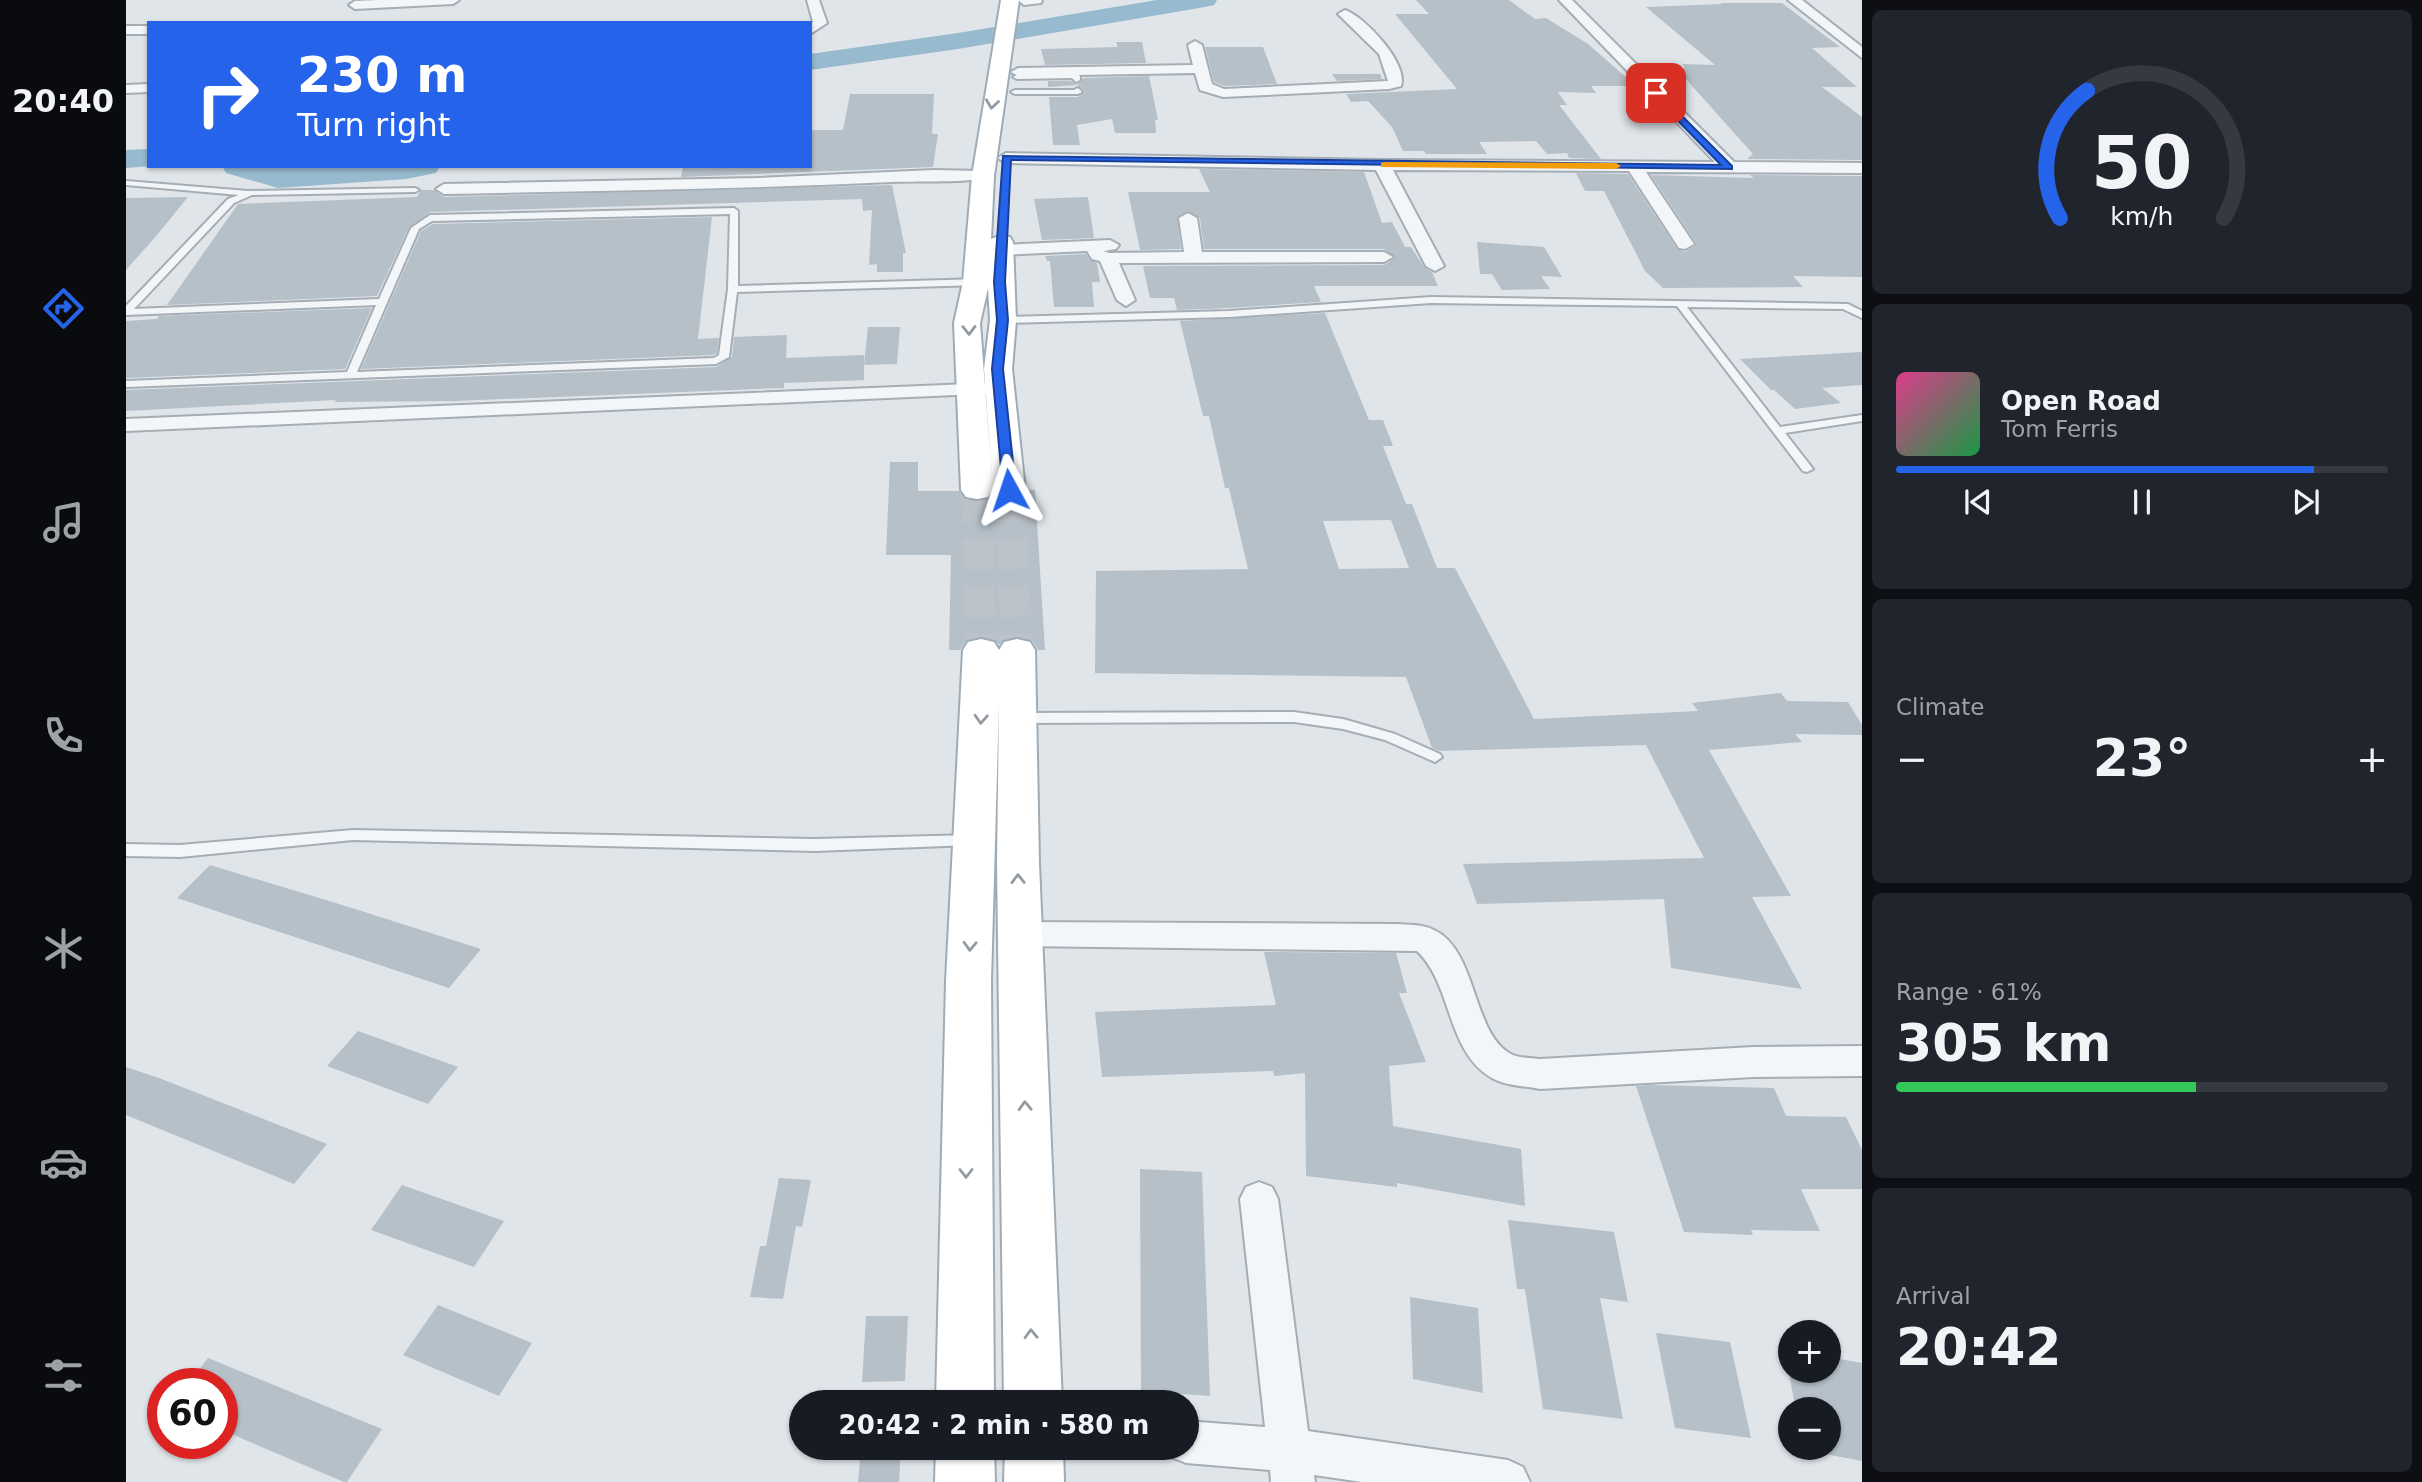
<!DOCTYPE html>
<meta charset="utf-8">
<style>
body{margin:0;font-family:"DejaVu Sans",sans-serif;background:#20242c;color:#f1f3f6;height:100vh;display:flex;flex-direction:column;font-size:26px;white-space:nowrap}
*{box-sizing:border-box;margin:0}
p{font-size:23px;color:#9ea1a6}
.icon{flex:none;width:38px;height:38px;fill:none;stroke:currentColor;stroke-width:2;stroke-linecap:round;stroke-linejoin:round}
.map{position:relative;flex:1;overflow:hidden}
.sheet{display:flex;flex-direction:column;gap:10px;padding:10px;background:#0d0f14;width:560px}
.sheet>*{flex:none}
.hud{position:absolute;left:21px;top:21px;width:665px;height:147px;border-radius:0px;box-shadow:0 2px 5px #0004;background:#2563eb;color:#fff;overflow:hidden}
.controls{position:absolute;left:1652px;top:1320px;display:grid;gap:14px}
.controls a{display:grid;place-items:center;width:63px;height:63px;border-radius:50%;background:#171b24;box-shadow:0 2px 5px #0004;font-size:35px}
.speed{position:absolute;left:21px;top:1368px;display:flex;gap:14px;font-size:35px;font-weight:700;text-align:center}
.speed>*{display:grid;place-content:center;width:91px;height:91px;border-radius:50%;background:#171b24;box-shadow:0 2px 5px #0004;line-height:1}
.speed .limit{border:10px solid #d22;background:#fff;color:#111}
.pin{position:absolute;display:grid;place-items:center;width:60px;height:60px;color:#fff;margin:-30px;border-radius:14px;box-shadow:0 4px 10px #0006}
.me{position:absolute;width:77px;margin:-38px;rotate:355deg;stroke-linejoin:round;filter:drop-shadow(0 0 5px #0008)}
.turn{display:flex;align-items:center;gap:24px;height:147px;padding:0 35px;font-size:32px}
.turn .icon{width:91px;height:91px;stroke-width:2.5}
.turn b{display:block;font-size:49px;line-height:60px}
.big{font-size:52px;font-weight:700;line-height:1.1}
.sheet .card{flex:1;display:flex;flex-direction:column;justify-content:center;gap:10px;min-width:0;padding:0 24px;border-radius:10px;background:#20242c}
.sheet .dial{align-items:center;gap:0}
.dial svg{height:182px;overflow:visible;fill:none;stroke:#363941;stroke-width:7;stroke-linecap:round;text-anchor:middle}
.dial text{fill:#f1f3f6;stroke:none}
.song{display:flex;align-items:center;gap:21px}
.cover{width:84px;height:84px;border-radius:10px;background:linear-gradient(135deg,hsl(330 70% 55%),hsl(140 70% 35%))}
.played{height:7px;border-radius:4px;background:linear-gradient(90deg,#2563eb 85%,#363941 85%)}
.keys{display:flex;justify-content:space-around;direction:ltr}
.heat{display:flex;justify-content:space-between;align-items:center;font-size:38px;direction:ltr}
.charge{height:10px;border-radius:5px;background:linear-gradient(90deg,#34c759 61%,#363941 0)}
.trip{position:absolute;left:663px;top:1390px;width:410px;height:70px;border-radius:35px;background:#171b24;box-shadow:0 2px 5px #0004;font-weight:700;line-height:70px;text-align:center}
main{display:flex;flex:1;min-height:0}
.dock{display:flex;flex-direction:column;width:126px;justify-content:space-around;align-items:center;background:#090b0e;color:#9ea1a6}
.dock .icon{width:49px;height:49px}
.dock .on{color:#2563eb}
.dock b{font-size:32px;color:#f1f3f6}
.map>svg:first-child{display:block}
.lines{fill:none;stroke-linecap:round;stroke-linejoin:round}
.river{fill:#97bace;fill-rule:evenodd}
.building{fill:#b6c0c8;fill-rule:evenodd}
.primary-tunnel{stroke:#bbc2c9;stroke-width:32;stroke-dasharray:32 16;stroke-linecap:butt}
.lane-casing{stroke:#a5adb5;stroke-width:4}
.street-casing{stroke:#a5adb5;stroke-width:4}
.primary-casing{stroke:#9eacb7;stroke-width:4}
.lane{fill:#f3f6f8;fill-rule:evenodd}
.street{fill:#f3f6f8;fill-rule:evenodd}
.primary{fill:#fff;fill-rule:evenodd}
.oneway{stroke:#939aa1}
.route{fill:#2563eb;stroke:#184099;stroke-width:2}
.slow{fill:#f59e0b}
</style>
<main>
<nav class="dock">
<b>20:40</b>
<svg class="icon on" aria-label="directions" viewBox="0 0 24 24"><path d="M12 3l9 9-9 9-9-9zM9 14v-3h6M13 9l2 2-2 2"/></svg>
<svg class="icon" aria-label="music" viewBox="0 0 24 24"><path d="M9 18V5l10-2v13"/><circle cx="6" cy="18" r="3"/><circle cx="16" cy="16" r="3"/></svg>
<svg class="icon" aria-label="phone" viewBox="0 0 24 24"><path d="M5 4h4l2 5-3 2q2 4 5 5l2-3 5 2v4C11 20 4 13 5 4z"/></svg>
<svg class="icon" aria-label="climate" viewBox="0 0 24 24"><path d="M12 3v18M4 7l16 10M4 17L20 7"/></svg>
<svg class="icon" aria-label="car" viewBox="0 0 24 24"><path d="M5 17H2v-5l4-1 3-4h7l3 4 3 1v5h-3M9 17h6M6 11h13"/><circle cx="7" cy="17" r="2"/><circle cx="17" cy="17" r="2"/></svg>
<svg class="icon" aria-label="filters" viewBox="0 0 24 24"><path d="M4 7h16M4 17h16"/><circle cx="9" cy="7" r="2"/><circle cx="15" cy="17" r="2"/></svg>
</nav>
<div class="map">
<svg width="1736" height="1482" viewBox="0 0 1736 1482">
<rect width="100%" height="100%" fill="#e0e5ea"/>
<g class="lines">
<path class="river" d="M 1031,0 L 1091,0 L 1088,5 L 1079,7 L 832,49 L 684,70 L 684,54 L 832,33 Z
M 23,149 L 23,166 L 27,166 L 0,168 L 0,150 Z
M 96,166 L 153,168 L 314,166 L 310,173 L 280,179 L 152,188 L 100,173 Z"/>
</g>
<path class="building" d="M 1290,0 L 1383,0 L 1409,19 L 1420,18 L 1462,44 L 1510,86 L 1465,86 L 1470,93 L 1432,92 L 1441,105 L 1433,105 L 1475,159 L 1443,158 L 1441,153 L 1421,154 L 1410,141 L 1353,142 L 1361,154 L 1300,154 L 1298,151 L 1277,151 L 1266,127 L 1242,101 L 1225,102 L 1220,94 L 1331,89 L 1269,14 L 1303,14 Z
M 1594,3 L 1656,3 L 1714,47 L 1686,48 L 1731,87 L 1696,87 L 1736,117 L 1736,160 L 1621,159 L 1627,154 L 1550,68 L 1559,68 L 1556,64 L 1589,65 L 1520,7 L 1596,4 Z
M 990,42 L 1016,42 L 1020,63 L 919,65 L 915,49 L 992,47 Z
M 1079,47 L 1137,47 L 1151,84 L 1098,86 L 1088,82 Z
M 1206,74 L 1254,74 L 1256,79 L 1211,81 Z
M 1023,76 L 1032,120 L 1029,120 L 1030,133 L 989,133 L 986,119 L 951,125 L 954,145 L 927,145 L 923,97 L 952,97 L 959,92 L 952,85 L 922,87 L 922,81 L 945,81 L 950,85 L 955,82 L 957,78 Z
M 724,94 L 808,94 L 806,134 L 812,134 L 807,167 L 555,177 L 557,166 L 684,166 L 684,130 L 717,130 Z
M 1073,169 L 1238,172 L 1256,223 L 1266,222 L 1279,247 L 1285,247 L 1298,267 L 1306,272 L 1312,286 L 1188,286 L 1195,302 L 1103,308 L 1051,310 L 1048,298 L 1024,298 L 1017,266 L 1258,265 L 1269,258 L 1258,249 L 1078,249 L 1074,218 L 1063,211 L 1051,217 L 1055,249 L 1014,250 L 1002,192 L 1084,192 Z
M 1450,173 L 1502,174 L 1551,249 L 1559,252 L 1569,246 L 1570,243 L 1525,175 L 1628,178 L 1624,175 L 1736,176 L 1736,277 L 1667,276 L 1677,287 L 1537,288 L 1519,271 L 1478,191 L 1459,191 Z
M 766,185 L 780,253 L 777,253 L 777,272 L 751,272 L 751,264 L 743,265 L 746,210 L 737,211 L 736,199 L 304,212 L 283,227 L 251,296 L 41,305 L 112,204 L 291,197 L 295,190 L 308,190 L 318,197 Z
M 62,197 L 31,235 L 0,270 L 0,198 Z
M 962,197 L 968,238 L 916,240 L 908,199 Z
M 586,217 L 572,339 L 593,338 L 591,353 L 587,355 L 235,369 L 295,231 L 307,224 Z
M 1351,242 L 1418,247 L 1436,277 L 1415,276 L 1424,289 L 1376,290 L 1366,274 L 1354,274 Z
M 960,254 L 964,260 L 971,263 L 974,282 L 966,282 L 968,307 L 928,307 L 924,261 L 921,261 L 919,256 Z
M 246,308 L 219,369 L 0,378 L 0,321 L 31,319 L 33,316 Z
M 1199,313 L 1243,420 L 1257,420 L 1267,446 L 1257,446 L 1280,504 L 1286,504 L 1311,568 L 1329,568 L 1408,719 L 1572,711 L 1566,703 L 1655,693 L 1661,701 L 1722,702 L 1736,725 L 1736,735 L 1669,734 L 1676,742 L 1583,750 L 1665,896 L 1626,897 L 1676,989 L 1545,968 L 1538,899 L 1351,904 L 1337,864 L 1578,858 L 1520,745 L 1314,751 L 1306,748 L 1280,677 L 969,673 L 970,571 L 1122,569 L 1103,488 L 1099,488 L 1083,416 L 1077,416 L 1054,321 ZM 1265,520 L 1283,568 L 1213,569 L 1197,521 Z
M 742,327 L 774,327 L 771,364 L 738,365 Z
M 661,335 L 660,358 L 738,355 L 738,380 L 658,383 L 658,388 L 329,401 L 208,402 L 210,400 L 0,411 L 0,390 L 590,367 L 606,357 L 608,337 Z
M 1736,352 L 1736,385 L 1696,388 L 1715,403 L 1669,409 L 1648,390 L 1645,390 L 1614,359 Z
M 764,462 L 792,462 L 792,491 L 833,491 L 840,500 L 862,500 L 867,495 L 872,500 L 883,502 L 896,499 L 902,490 L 909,490 L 919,650 L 912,650 L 905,639 L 892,636 L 877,639 L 873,645 L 869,639 L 854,636 L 841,639 L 834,650 L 823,650 L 825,555 L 760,555 Z
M 84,865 L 226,908 L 355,949 L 323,988 L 51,898 Z
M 1138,952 L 1270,953 L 1281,993 L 1273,993 L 1300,1062 L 1263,1066 L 1267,1126 L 1395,1149 L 1399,1206 L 1271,1183 L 1271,1187 L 1180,1176 L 1179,1073 L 1148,1076 L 1147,1071 L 976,1077 L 969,1012 L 1150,1005 Z
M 232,1031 L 332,1067 L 302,1104 L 201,1066 Z
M 0,1067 L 33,1078 L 201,1144 L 168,1184 L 0,1115 Z
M 1524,1085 L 1648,1088 L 1660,1116 L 1720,1117 L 1736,1150 L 1736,1189 L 1675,1189 L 1694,1231 L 1625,1230 L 1627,1235 L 1558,1232 L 1510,1086 Z
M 1014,1169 L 1076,1172 L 1084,1396 L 1015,1391 Z
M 653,1178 L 685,1180 L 676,1227 L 670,1226 L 657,1299 L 624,1297 L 634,1246 L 640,1246 Z
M 276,1185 L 378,1221 L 348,1267 L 245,1230 Z
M 1382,1220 L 1488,1232 L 1502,1302 L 1474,1298 L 1497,1419 L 1417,1409 L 1399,1289 L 1391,1289 Z
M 1284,1297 L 1352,1308 L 1357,1393 L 1287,1379 Z
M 312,1305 L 406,1343 L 373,1396 L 277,1355 Z
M 740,1316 L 782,1316 L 779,1381 L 736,1382 Z
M 1530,1333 L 1604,1342 L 1625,1438 L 1549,1428 Z
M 1658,1350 L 1664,1351 L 1664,1370 L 1703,1370 L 1703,1357 L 1736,1363 L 1736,1461 L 1678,1450 L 1678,1447 L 1703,1447 L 1703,1409 L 1670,1409 Z
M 82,1358 L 143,1383 L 256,1429 L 221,1482 L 218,1482 L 96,1430 L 96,1384 L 62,1384 Z
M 735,1447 L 775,1447 L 773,1482 L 732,1482 Z"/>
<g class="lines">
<path class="primary-tunnel" d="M 851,490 L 855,650
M 883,490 L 891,650"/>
<g class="lane-casing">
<path id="lane" d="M 950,74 L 954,76 L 954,80 L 950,82 L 946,78 L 891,79 L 887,77 L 891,75 Z
M 952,88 L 956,92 L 952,94 L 889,94 L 885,92 L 889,90 L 948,90 Z
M 0,181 L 122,191 L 289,188 L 293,190 L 289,192 L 126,195 L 108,203 L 8,309 L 253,299 L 285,228 L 304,215 L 608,208 L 612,211 L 612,286 L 855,279 L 860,282 L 855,285 L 611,292 L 603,357 L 590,364 L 0,387 L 0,381 L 221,372 L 250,305 L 0,315 L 0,306 L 102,199 L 113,195 L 0,185 ZM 604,214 L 602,289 L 593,355 L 588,358 L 231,372 L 293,229 L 306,221 Z
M 1305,297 L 1722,304 L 1736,311 L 1736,318 L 1717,309 L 1561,307 L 1654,427 L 1736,415 L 1736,421 L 1659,433 L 1687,469 L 1681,472 L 1677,471 L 1551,306 L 1305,303 L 1103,317 L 877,323 L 872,320 L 877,317 L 1103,311 Z
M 1168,712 L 1217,719 L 1269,734 L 1314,754 L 1316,757 L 1309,762 L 1259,740 L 1217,729 L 1168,722 L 893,723 L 886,718 L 893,713 Z
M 227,830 L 689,839 L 846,835 L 851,836 L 854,840 L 851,844 L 846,845 L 689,851 L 227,840 L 54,857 L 0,856 L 0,844 L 54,845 Z"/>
</g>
<g class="street-casing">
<path id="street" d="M 252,0 L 333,0 L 327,4 L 229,9 L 223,5 L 229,1 Z
M 681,0 L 693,0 L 701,23 L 684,34 L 684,24 L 687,22 Z
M 892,0 L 916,0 L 915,3 L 898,5 Z
M 1433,0 L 1446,0 L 1608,162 L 1736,163 L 1736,173 L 1520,172 L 1568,244 L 1559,249 L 1553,248 L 1503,171 L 1267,170 L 1318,266 L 1309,271 L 1300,266 L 1250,170 L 880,163 L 872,158 L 880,153 L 1256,160 L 1589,162 Z
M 1662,0 L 1676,0 L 1736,47 L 1736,58 Z
M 1219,10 C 1239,17 1283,64 1275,86 L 1263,89 L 1097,97 L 1074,90 L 1069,73 L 892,76 L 885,72 L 892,68 L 1067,65 L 1062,45 L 1069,41 L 1076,45 L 1086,84 L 1098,89 L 1262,81 L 1253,54 L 1212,14 Z
M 0,26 L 23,26 L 23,34 L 0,34 Z
M 23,84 L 23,92 L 0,93 L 0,85 Z
M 808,170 L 857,171 L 865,176 C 859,183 782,181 766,182 C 617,189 467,191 318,194 L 310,189 L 318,184 L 632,178 Z
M 1062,213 L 1071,218 L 1076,252 L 1258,252 L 1267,257 L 1258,262 L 993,263 L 1009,300 L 1000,306 L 991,300 L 974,261 L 966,259 L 961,251 L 875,255 L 866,250 L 875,245 L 984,240 L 993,245 L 990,249 L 978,251 L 983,253 L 1058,252 L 1053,218 Z
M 868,383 L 875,385 L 878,389 L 875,393 L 0,431 L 0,419 Z
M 895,922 L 1271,924 C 1283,925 1297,924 1308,930 C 1352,950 1346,1037 1387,1055 C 1395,1058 1406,1058 1414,1059 L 1627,1047 L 1736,1046 L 1736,1076 L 1627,1077 L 1414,1089 C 1399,1086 1380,1086 1366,1078 C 1320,1052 1327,985 1291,951 L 895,946 L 884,943 L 879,934 L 884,925 Z
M 1133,1182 L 1146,1187 L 1152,1199 L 1182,1431 L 1382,1460 L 1397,1467 L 1404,1482 L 1236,1482 L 1188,1475 L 1189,1482 L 1145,1482 L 1144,1470 L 1060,1463 L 1045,1457 L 1041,1447 L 1060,1447 L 1060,1421 L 1139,1427 L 1114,1199 L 1120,1187 Z"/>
</g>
<g class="primary-casing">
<path id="primary" d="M 875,0 L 893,0 L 868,176 L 865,239 L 875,235 L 884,237 L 887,242 L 890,320 L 886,369 L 899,490 L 894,497 L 883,499 L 872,497 L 867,490 L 858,369 L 864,320 L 862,288 L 854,323 L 867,490 L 862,497 L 851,499 L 840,497 L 835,490 L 828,323 L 837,282 L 846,176 Z
M 855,639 L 868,642 L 873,650 L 873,657 L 873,650 L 878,642 L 891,639 L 904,642 L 909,650 L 913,863 L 936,1402 L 878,1402 L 871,863 L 873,703 L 865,981 L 868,1402 L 810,1402 L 820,981 L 837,650 L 842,642 Z
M 810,1447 L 868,1447 L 869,1482 L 809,1482 Z
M 879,1447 L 937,1447 L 938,1482 L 878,1482 Z"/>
</g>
<use href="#lane" class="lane"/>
<use href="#street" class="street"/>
<use href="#primary" class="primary"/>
</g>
<defs><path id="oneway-chevron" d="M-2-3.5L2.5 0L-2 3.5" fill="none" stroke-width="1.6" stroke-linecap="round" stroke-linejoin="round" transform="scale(1.75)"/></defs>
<g class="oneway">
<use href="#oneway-chevron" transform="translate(866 104) rotate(98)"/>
<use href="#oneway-chevron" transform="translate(843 330) rotate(89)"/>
<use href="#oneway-chevron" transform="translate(855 719) rotate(93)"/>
<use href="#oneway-chevron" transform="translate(892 879) rotate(-91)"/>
<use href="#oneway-chevron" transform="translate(844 946) rotate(92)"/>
<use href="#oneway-chevron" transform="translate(899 1106) rotate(-92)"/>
<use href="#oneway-chevron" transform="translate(840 1173) rotate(90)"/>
<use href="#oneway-chevron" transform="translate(905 1334) rotate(-92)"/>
</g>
<path class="route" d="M 1530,90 L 1606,166 L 1606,169 L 885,160 L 879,282 L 882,320 L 877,369 L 890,490 L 883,494 L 877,490 L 866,369 L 871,320 L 868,282 L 877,156 L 1595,165 L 1527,95 Z"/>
<path class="slow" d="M 1258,162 L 1490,163 L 1495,166 L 1490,169 L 1255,167 L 1255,163 Z"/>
</svg>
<div class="controls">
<a>+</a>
<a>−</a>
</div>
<div class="speed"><div class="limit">60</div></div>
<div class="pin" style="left:1530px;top:93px;background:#d93025"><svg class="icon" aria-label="arrive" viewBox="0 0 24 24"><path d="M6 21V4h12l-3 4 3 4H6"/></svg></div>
<svg class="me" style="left:883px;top:490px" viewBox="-20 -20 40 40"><path d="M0-17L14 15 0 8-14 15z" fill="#2563eb" stroke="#fff" stroke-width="4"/></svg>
<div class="trip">20:42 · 2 min · 580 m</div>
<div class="hud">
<div class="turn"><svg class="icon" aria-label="right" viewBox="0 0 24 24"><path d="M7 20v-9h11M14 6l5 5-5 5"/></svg><div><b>230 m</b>Turn right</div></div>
</div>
</div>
<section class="sheet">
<div class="card dial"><svg viewBox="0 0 100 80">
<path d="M14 69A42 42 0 1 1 86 69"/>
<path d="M14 69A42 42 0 0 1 26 13" stroke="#2563eb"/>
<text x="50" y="56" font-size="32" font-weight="700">50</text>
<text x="50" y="72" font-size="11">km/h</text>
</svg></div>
<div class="card">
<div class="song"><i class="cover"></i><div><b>Open Road</b><p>Tom Ferris</p></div></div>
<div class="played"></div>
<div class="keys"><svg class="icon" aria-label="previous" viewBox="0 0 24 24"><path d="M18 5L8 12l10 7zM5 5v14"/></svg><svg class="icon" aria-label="pause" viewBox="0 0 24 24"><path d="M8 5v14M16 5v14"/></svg><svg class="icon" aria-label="next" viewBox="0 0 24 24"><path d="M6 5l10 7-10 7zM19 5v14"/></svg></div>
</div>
<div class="card"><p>Climate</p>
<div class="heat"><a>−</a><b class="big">23°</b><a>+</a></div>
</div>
<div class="card"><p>Range · 61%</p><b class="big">305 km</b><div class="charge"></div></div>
<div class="card"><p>Arrival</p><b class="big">20:42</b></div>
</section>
</main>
